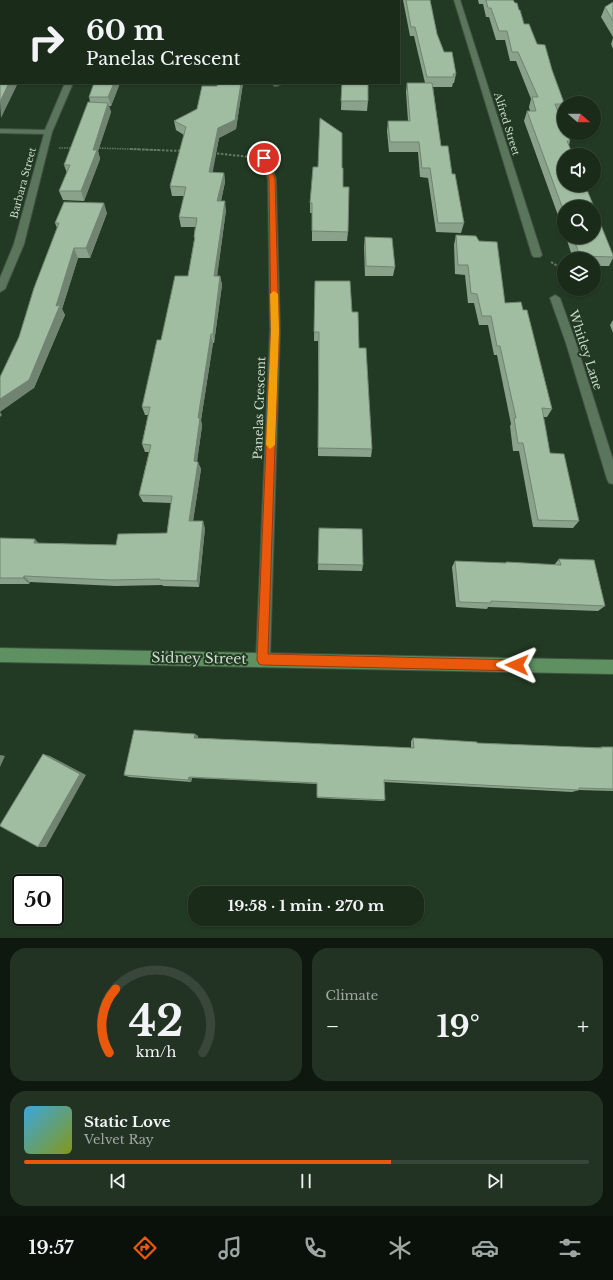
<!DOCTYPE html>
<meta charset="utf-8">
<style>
body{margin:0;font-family:"Libre Baskerville",serif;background:#233323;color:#f1f3f6;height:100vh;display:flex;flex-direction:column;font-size:15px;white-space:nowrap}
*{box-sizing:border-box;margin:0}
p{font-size:13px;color:#9fa7a2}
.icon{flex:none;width:22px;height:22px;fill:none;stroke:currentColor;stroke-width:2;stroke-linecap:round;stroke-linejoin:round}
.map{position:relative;height:938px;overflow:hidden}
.side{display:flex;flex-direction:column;gap:10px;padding:10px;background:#0e180e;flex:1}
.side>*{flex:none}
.guide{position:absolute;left:0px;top:0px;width:400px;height:84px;box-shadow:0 1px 3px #0004,0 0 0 1px #384739;background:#1a2b1a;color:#f1f3f6;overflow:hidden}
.needle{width:26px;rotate:110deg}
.tools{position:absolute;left:557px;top:96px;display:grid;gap:8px}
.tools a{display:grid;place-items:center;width:44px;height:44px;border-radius:50%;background:#1a2b1a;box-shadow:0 1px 3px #0004,0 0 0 1px #384739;font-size:20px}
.speed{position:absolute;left:12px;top:874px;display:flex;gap:8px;font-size:20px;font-weight:700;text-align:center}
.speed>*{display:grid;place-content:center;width:52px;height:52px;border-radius:50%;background:#1a2b1a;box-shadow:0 1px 3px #0004,0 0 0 1px #384739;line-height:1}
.speed .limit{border:2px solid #111;border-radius:6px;background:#fff;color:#111}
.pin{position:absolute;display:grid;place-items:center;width:34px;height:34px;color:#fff;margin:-17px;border:2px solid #fff;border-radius:50%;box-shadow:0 1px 4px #0007}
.me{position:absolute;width:44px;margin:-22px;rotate:271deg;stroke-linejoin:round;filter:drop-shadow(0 0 3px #0008)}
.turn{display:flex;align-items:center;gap:14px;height:84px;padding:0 20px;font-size:18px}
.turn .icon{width:52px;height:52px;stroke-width:2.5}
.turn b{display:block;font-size:28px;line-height:34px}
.big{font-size:30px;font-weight:700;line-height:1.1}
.side .widget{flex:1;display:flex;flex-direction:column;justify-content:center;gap:6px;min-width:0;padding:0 14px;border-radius:16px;background:#233323}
.side .dial{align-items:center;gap:0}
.dial svg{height:104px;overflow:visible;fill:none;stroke:#384739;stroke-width:7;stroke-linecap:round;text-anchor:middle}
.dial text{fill:#f1f3f6;stroke:none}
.song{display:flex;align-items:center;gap:12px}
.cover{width:48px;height:48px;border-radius:6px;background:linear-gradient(135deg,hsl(200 70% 55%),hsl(70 70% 35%))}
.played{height:4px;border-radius:2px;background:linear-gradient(90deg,#ea580c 65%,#384739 65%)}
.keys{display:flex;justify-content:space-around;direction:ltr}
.heat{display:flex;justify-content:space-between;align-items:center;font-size:22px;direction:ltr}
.side .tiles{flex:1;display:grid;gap:10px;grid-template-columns:1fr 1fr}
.widget:last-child{grid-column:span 2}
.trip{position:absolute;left:188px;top:886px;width:236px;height:40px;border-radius:16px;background:#1a2b1a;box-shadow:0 1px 3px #0004,0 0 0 1px #384739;font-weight:700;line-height:40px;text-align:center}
.dock{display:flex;height:64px;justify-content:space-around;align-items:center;background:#0a110a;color:#9fa7a2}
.dock .icon{width:28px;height:28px}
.dock .active{color:#ea580c}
.dock b{font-size:18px;color:#f1f3f6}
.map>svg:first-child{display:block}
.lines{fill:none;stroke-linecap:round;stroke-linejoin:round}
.minor-casing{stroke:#405441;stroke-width:2}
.major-casing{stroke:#405441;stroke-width:2}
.path-far1{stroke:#657865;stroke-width:1.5;stroke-dasharray:1.5 1;stroke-linecap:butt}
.path{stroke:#657865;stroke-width:2;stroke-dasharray:2.5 1.5;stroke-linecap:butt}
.minor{fill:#5b745c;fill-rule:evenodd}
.major{fill:#5e9061;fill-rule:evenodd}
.wall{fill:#8aa28a}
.shaded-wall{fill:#708471}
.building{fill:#a0bca1;stroke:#708471}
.route{fill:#ea580c;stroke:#983908}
.slow{fill:#f59e0b}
.labels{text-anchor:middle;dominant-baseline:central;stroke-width:4;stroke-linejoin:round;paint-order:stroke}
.far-street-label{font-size:10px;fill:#ccdacc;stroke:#223923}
.street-label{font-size:12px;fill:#ccdacc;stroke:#223923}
.near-street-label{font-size:14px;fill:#ccdacc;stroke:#223923}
</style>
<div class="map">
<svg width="613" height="938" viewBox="0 0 613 938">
<rect width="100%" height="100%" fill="#223923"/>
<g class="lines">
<g class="minor-casing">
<path id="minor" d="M 101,0 L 107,0 L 107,1 L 101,1 Z
M 277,0 L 283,0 L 283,1 L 277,1 Z
M 454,0 L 460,0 L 542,255 L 540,257 L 534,257 L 532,255 Z
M 65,83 L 73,83 L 52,132 L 24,244 L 5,289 L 0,292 L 0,278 L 14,244 L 44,134 L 0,133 L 0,129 L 45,130 Z
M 273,83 L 281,83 L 281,84 L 277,86 L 274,86 Z
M 261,156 L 267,156 L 268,158 L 276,179 L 280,330 L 270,660 L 268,665 L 263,667 L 258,665 L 256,660 L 270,330 L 268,179 L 260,158 Z
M 555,295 L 560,298 L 576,343 L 613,460 L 613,484 L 609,483 L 607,479 L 566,343 L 550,298 Z"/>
</g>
<g class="major-casing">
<path id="major" d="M 0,648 L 613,660 L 613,674 L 0,662 Z"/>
</g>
<path class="path-far1" d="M 59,148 L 72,148
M 97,148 L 158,150"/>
<path class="path" d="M 130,149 L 182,151
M 213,153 L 250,157
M 551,262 L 559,267 L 562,286"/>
<use href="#minor" class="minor"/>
<use href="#major" class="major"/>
</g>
<path class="wall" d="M 403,0 L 430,0 L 437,34 L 444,52 L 456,74 L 454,83 L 453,83 L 452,87 L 433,87 L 441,146 L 452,174 L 464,223 L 461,233 L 436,232 L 428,178 L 420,177 L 418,152 L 389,152 L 387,131 L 388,121 L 408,121 L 406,92 L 407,83 L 425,83 L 414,36 L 410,36 Z
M 478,0 L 513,0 L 524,24 L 537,44 L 552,70 L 564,103 L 564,107 L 562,114 L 559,114 L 570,141 L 569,145 L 564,207 L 564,232 L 524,121 L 527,111 L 530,111 L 529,107 L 531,99 L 516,61 L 510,61 L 505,40 L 496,40 L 489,17 L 486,17 L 483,4 L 479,4 Z
M 613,2 L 613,37 L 601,17 L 605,7 Z
M 613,38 L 613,49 L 611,44 Z
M 120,83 L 111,106 L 109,106 L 111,112 L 98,151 L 100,159 L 84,201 L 63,200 L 59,191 L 67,173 L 64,165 L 90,102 L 89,97 Z
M 218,83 L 243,83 L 236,129 L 219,138 L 212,172 L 224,173 L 225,182 L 221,201 L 226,210 L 217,276 L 220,276 L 222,285 L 214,343 L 213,343 L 201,420 L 202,426 L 197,461 L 201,469 L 193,521 L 205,528 L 199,587 L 163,586 L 162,585 L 116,586 L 30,582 L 29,584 L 0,584 L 0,538 L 38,543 L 116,545 L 167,533 L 171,503 L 143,502 L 139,495 L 149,452 L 145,452 L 142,444 L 148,415 L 145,415 L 142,407 L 161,340 L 188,276 L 194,240 L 194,237 L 195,227 L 181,227 L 179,217 L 184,196 L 172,196 L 170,186 L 184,135 L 176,130 L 174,121 L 197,109 L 217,86 Z
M 342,83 L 368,101 L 367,111 L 341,110 Z
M 342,168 L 343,187 L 348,232 L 347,241 L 312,241 L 312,213 L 310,213 L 310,203 Z
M 107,213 L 90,258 L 78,258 L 62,309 L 65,315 L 34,388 L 1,377 L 19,337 L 57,228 L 55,223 Z
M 456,235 L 505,303 L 552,409 L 547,417 L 543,417 L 550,453 L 579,521 L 573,528 L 533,527 L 519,451 L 513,451 L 510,426 L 511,424 L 497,355 L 494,355 L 488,325 L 479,325 L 474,303 L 468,303 L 465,275 L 455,274 L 454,245 Z
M 365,237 L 395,267 L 393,276 L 365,276 L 364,247 Z
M 566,237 L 594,237 L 613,255 L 613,258 L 609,266 L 594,266 L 594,259 L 573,259 Z
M 315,281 L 352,312 L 359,348 L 372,449 L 371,457 L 318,456 L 318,341 L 314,341 Z
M 613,320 L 613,333 L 610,325 Z
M 319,528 L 363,565 L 362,571 L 318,570 Z
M 559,559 L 605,606 L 598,611 L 488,607 L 487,609 L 456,607 L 452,567 L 455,561 L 505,563 L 506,562 L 554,565 Z
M 195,734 L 198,736 L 198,738 L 411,748 L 411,741 L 413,738 L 477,743 L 596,748 L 601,747 L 613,747 L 613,791 L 579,790 L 572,792 L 384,782 L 385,800 L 383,801 L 317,798 L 317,784 L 192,778 L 191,782 L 129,777 L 124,775 Z"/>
<path class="shaded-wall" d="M 67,0 L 75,0 L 74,1 L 66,1 Z
M 149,0 L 154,0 L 154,1 L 148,1 Z
M 9,83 L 18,83 L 1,118 L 0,102 Z
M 114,83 L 120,83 L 111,106 L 108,97 Z
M 241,83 L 243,83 L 236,129 L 219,138 L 211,182 L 209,172 L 218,128 Z
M 108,103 L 111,112 L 98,151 L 100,159 L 84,201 L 81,191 L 93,150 Z
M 224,173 L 225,182 L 219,210 L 217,201 Z
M 225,201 L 226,210 L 216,285 L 214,276 Z
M 104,203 L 107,213 L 90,258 L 86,248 Z
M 74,248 L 78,258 L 62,309 L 65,315 L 34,388 L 0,412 L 0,399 L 56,306 Z
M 220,276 L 222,285 L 214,343 L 213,334 Z
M 211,334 L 213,343 L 201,420 L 202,426 L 196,469 L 194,461 L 198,418 Z
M 0,412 L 2,415 L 0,417 Z
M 198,462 L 201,469 L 192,528 L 189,521 Z
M 203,521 L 205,528 L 199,587 L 197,581 Z
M 35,539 L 41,546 L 34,543 Z
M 24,576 L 30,582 L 29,584 L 23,578 Z
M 195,734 L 198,736 L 197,740 L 194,738 Z
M 43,754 L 50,756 L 86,775 L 46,847 L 38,847 Z
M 0,755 L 5,756 L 0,767 Z
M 189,777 L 192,778 L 191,782 L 188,780 Z"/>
<path class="building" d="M 41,0 L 67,0 L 66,1 L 41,1 Z
M 120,0 L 149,0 L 148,1 L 120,1 Z
M 226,0 L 251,0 L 251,1 L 226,1 Z
M 297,0 L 332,0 L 332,1 L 297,1 Z
M 406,0 L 430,0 L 437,34 L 444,52 L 452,52 L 456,74 L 453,74 L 454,77 L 427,77 L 415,27 L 411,27 Z
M 486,0 L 513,0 L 515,3 L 517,3 L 519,10 L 520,10 L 524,24 L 529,24 L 537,44 L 545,45 L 552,70 L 564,103 L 564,104 L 555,104 L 564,127 L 564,133 L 567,133 L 570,141 L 567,141 L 573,155 L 564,155 L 564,185 L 585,185 L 594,207 L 564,207 L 564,212 L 527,111 L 536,111 L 532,97 L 538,97 L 518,52 L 512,52 L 507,31 L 499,31 L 491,8 L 488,8 Z
M 613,2 L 613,21 L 605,7 Z
M 0,62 L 1,62 L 1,83 L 9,83 L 0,102 Z
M 94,83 L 114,83 L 108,97 L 89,97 Z
M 218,83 L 241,83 L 235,120 L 218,128 L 209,172 L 224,173 L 217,201 L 225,201 L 214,276 L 220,276 L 213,334 L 211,334 L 198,418 L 200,418 L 194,461 L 198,462 L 189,521 L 203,521 L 197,581 L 160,580 L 160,579 L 111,580 L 24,576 L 23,578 L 0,578 L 0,538 L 35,539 L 34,543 L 116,545 L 118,534 L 167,533 L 172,496 L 139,495 L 151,445 L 142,444 L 150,407 L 142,407 L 157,340 L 161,340 L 175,276 L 188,276 L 195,237 L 194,237 L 197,218 L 179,217 L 186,187 L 170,186 L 186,127 L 174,121 L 197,109 L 202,86 L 217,86 Z
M 342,83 L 368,83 L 368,101 L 341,101 Z
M 407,83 L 432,83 L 441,146 L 448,146 L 452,174 L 455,174 L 464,223 L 438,223 L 430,168 L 422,168 L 419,142 L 390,142 L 388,121 L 410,121 Z
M 88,102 L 108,103 L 93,150 L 97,150 L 81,191 L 59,191 L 70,165 L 64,165 Z
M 320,118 L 342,133 L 342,168 L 343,168 L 343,187 L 349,187 L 348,232 L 312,231 L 312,203 L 310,203 L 313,167 L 318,167 Z
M 64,202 L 104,203 L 86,248 L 74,248 L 56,306 L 60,305 L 29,380 L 0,399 L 0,377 L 19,337 L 34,288 L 59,223 L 55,223 Z
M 594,208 L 613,255 L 613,257 L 580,256 L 573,237 L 594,237 Z
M 456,235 L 476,236 L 479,241 L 497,242 L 505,303 L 521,302 L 523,310 L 527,310 L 552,409 L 542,408 L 550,453 L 564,454 L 579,521 L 538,520 L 523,443 L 518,443 L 514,418 L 516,418 L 500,346 L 497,346 L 491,316 L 482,316 L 477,294 L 471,293 L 468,265 L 458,265 Z
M 365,237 L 392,238 L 395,267 L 366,266 Z
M 315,281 L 350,281 L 352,312 L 358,312 L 359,348 L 366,348 L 372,449 L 318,448 L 319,332 L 314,332 Z
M 319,528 L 362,529 L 363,565 L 318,564 Z
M 559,559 L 594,560 L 605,606 L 491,601 L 491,603 L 459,602 L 455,561 L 506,563 L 506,562 L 561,565 Z
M 134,730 L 195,734 L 194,738 L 414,748 L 413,738 L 477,742 L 477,743 L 602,748 L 601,747 L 613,747 L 613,789 L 579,788 L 579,790 L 384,780 L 385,800 L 317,797 L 317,783 L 189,777 L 188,780 L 124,775 Z
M 43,754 L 80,774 L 38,847 L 0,826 L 0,825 Z"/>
<path class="route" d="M 262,157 L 267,158 L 275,179 L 279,330 L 268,654 L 517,660 L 521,661 L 523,665 L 521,669 L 517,671 L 262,665 L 259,664 L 257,660 L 271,330 L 269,179 L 261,158 Z"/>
<path class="slow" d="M 274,291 L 278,294 L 279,330 L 275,445 L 270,449 L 266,445 L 271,330 L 270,294 Z"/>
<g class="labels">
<g class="far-street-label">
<text transform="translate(507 124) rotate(73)">Alfred Street</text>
<text transform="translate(23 183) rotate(-75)">Barbara Street</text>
</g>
<g class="street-label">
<text transform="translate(586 350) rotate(72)">Whitley Lane</text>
<text transform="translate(259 408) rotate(-88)">Panelas Crescent</text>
</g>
<g class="near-street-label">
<text transform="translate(199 658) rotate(1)">Sidney Street</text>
</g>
</g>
</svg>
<div class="tools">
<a><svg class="needle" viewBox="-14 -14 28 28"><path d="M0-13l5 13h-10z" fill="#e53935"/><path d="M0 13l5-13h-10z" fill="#9fa7a2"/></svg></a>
<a><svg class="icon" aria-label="sound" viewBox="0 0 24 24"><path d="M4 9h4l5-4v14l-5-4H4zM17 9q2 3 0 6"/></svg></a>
<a><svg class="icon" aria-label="search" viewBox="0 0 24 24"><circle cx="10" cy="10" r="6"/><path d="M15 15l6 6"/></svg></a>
<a><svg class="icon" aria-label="layers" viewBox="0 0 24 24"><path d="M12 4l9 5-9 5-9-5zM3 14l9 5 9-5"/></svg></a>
</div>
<div class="speed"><div class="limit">50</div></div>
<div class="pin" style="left:264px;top:158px;background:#d93025"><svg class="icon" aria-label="arrive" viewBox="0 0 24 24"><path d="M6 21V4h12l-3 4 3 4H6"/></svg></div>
<svg class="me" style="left:517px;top:665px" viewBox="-20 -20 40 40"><path d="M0-17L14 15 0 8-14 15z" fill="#ea580c" stroke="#fff" stroke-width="4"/></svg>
<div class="trip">19:58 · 1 min · 270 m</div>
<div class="guide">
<div class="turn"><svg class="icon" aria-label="right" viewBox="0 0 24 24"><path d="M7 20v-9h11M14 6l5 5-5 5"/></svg><div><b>60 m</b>Panelas Crescent</div></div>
</div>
</div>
<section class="side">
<div class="tiles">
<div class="widget dial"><svg viewBox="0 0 100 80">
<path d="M14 69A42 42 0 1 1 86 69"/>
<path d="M14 69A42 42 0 0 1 19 20" stroke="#ea580c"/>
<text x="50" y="56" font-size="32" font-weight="700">42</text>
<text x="50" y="72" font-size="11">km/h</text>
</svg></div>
<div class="widget"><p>Climate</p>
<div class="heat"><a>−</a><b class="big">19°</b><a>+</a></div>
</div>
<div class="widget">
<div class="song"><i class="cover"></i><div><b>Static Love</b><p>Velvet Ray</p></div></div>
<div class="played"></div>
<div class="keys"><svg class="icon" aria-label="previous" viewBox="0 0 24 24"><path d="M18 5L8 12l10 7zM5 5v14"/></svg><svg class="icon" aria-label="pause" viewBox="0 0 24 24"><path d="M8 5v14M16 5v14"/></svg><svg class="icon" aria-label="next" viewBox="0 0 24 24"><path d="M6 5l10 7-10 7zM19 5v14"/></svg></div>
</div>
</div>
</section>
<nav class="dock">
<b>19:57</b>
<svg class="icon active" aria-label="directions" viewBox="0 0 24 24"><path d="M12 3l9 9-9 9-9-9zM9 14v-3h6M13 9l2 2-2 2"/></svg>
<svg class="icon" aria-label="music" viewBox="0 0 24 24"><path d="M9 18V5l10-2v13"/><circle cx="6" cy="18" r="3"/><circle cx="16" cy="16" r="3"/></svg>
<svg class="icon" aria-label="phone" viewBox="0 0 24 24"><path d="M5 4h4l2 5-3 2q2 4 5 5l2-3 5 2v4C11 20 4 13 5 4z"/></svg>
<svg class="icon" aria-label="climate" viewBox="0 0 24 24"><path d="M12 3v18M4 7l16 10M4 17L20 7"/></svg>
<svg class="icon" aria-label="car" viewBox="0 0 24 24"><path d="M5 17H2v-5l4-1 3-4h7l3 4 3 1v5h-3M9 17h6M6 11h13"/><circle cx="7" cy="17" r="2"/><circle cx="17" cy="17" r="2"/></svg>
<svg class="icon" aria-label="filters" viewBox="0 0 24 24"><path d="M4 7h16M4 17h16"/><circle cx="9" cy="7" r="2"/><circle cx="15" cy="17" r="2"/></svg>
</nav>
